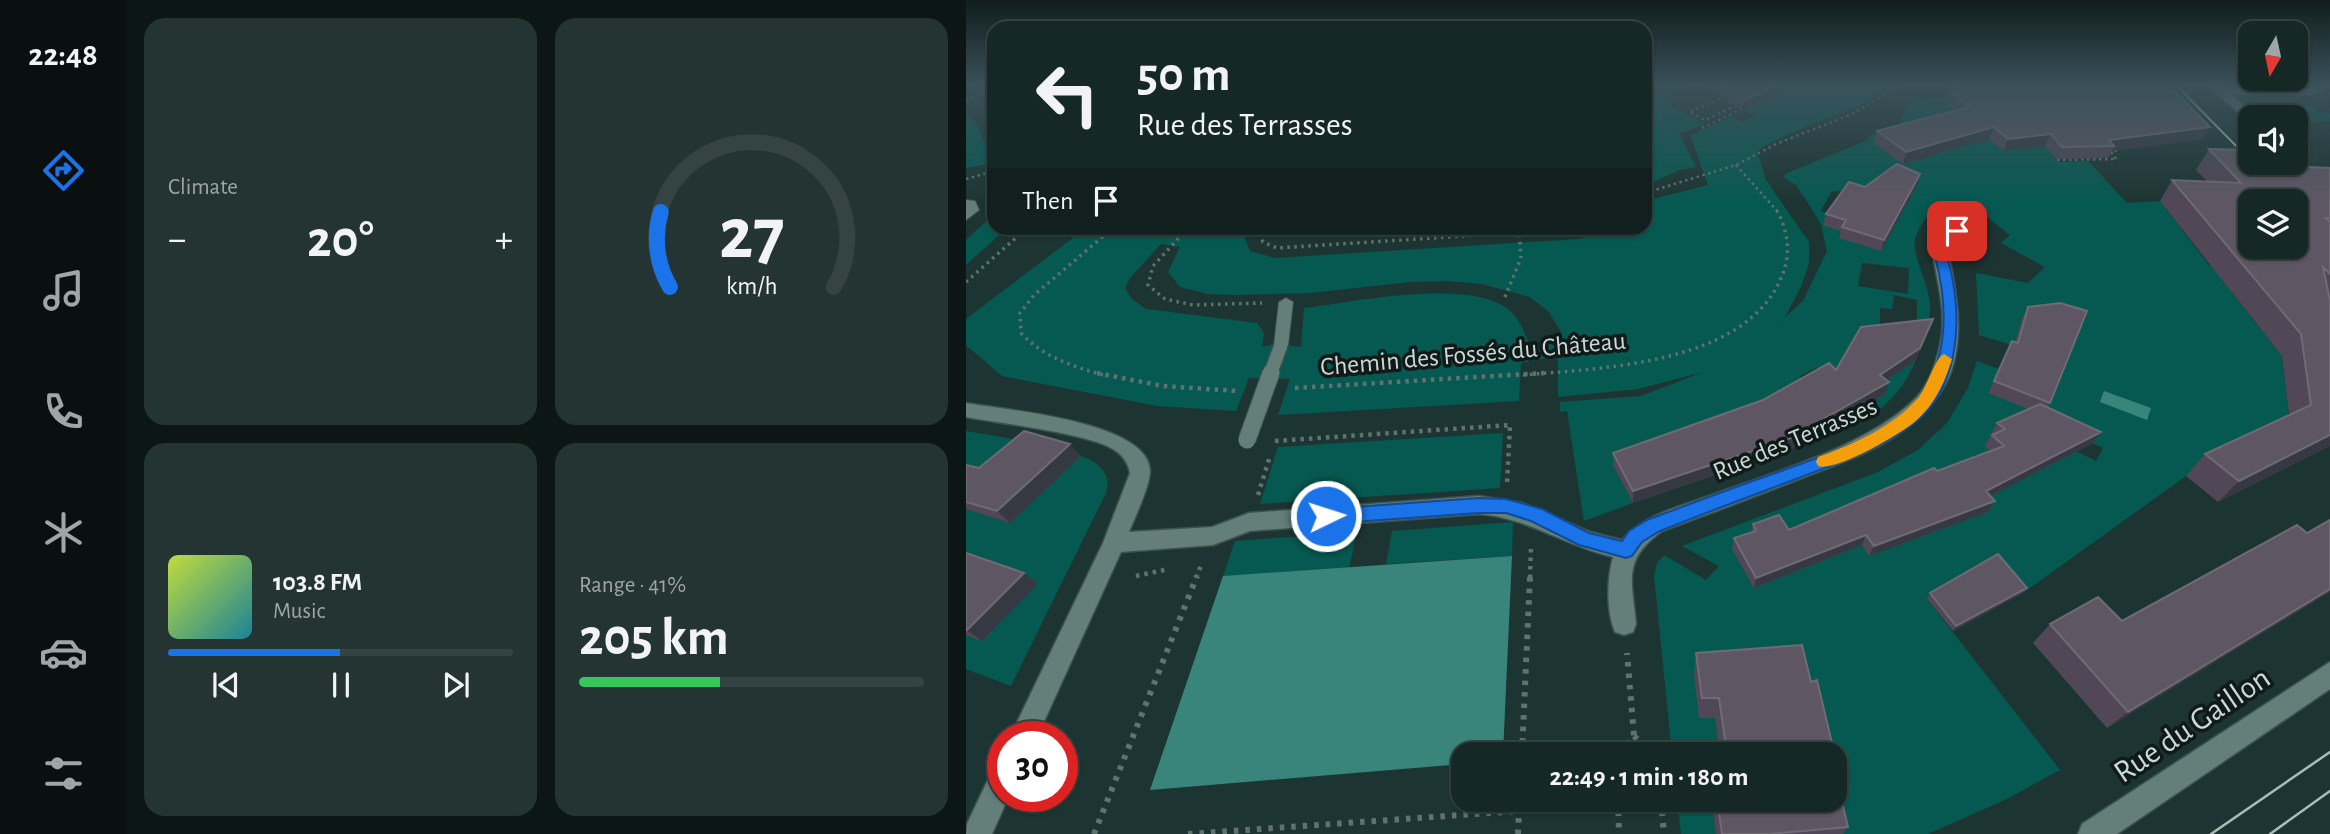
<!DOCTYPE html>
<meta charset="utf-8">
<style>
body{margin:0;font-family:"Alegreya Sans",sans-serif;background:#233432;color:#f1f3f6;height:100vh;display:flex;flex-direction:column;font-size:26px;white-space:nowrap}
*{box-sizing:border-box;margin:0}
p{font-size:23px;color:#9ea6a7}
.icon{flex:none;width:38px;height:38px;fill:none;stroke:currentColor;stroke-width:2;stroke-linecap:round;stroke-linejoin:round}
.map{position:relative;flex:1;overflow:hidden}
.sheet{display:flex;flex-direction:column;gap:18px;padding:18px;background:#0c1615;width:840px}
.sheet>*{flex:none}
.top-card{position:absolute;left:21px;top:21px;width:665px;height:214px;border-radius:21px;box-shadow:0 2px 5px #0004,0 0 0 2px #354443;background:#162826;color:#f1f3f6;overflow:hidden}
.needle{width:46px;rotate:189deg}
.buttons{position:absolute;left:1272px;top:21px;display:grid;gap:14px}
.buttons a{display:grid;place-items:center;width:70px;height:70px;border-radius:14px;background:#162826;box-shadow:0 2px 5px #0004,0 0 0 2px #354443;font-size:35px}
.speed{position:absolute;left:21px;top:721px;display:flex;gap:14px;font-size:35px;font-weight:700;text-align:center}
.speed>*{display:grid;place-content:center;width:91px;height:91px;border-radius:50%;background:#162826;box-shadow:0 2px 5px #0004,0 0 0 2px #354443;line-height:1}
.speed .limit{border:10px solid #d22;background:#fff;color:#111}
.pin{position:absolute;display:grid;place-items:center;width:60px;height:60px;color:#fff;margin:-30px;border-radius:14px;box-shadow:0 4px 10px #0006}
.me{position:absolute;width:77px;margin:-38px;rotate:86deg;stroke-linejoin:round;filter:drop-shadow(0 0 5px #0008)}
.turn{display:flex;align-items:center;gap:24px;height:147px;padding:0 35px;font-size:32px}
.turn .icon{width:91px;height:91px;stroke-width:2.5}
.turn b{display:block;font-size:49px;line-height:60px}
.then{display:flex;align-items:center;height:66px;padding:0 35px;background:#0003;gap:14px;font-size:26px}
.big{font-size:52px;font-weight:600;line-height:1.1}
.sheet .widget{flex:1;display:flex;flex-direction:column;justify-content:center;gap:10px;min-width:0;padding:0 24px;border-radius:21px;background:#233432}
.sheet .dial{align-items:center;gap:0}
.dial svg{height:182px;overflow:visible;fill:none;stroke:#354443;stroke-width:7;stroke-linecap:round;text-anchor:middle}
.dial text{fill:#f1f3f6;stroke:none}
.song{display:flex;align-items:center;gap:21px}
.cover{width:84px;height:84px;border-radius:10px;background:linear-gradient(135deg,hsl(70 70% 55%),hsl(190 70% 35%))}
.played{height:7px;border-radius:4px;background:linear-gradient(90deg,#1a73e8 50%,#354443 50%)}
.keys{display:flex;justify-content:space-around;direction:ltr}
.heat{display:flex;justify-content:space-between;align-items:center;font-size:38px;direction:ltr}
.charge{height:10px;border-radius:5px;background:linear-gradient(90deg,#34c759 41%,#354443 0)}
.sheet .tiles{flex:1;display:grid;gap:18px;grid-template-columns:repeat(2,1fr)}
.trip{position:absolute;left:485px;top:742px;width:396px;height:70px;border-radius:21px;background:#162826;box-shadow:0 2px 5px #0004,0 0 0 2px #354443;font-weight:600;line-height:70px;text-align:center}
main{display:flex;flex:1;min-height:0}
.tabs{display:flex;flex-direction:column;width:126px;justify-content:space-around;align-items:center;background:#09100f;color:#9ea6a7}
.tabs .icon{width:49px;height:49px}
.tabs .current{color:#1a73e8}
.tabs b{font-size:32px;color:#f1f3f6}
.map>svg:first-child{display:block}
.green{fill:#065951;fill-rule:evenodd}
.water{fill:#3a857b}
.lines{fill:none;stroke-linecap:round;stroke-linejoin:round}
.service-casing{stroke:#3c524f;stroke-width:2}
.minor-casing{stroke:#3c524f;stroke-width:3}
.secondary-casing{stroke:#3c524f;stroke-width:3}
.path-far3{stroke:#5e7370;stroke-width:2.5;stroke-dasharray:2.5 3.5;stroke-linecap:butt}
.path-far2{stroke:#5e7370;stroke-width:3.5;stroke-dasharray:2.5 4.5;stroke-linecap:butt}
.path-far1{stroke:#5e7370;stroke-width:4.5;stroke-dasharray:3.5 5;stroke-linecap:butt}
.path{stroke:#5e7370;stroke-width:6;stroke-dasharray:4.5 7;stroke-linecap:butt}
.service{fill:#647e7a;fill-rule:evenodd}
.minor{fill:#647e7a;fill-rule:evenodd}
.secondary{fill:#647e7a;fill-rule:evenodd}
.tram-far1{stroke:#abbbb8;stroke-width:2}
.tram{stroke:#abbbb8;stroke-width:2.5}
.service-bridge-far1-casing{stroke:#3c524f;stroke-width:16;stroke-linecap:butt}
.service-bridge-casing{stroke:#3c524f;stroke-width:19;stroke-linecap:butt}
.path-bridge{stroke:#5e7370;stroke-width:3.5;stroke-dasharray:2.5 4.5;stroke-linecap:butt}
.service-bridge-far1{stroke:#647e7a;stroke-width:13}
.service-bridge{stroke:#647e7a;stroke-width:17}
.wall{fill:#514756}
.shaded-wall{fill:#373942}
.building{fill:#5e5763;stroke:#6f6b75;stroke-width:2;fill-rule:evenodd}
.route{fill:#1a73e8;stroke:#114b97;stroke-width:2}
.slow{fill:#f59e0b}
.labels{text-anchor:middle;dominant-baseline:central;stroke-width:7;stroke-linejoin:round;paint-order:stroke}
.street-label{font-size:26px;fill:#cbd9d6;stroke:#101a19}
.near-street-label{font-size:32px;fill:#cbd9d6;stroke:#101a19}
</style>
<main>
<nav class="tabs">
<b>22:48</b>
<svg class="icon current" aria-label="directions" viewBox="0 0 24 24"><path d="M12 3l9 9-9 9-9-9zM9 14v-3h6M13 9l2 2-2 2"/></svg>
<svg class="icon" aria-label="music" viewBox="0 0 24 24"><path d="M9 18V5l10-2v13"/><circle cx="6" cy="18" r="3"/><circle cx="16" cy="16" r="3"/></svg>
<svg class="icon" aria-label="phone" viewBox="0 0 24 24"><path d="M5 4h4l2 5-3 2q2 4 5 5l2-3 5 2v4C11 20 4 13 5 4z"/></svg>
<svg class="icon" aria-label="climate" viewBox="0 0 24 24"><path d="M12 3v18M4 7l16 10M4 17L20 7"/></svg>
<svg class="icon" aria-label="car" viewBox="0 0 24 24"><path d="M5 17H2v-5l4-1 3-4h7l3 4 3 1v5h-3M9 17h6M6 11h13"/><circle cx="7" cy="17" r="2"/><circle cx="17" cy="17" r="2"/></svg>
<svg class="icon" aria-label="filters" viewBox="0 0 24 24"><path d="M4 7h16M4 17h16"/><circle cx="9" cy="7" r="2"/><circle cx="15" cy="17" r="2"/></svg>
</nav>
<section class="sheet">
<div class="tiles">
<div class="widget"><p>Climate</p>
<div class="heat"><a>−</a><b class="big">20°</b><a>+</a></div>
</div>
<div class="widget dial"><svg viewBox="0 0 100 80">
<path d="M14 69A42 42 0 1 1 86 69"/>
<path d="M14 69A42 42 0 0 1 10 36" stroke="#1a73e8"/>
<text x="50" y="56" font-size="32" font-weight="700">27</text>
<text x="50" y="72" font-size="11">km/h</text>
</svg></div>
<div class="widget">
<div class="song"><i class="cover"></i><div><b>103.8 FM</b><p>Music</p></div></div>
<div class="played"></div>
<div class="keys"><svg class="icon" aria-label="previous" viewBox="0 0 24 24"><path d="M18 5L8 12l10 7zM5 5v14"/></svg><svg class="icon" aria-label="pause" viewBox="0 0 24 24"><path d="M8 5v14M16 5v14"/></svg><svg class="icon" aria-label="next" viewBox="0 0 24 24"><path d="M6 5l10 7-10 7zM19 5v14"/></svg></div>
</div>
<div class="widget"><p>Range · 41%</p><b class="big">205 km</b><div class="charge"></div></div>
</div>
</section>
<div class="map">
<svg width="1364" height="834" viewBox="0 0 1364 834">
<rect width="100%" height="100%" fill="#1d3532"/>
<path class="green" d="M 679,84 L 719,85 L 694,96 L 707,104 L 704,106 L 740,124 L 713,133 L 730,167 L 713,170 L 679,186 Z
M 835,84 L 929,84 C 886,115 835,123 791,151 L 800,180 L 843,242 L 843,263 L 835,287 L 819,317 L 798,336 L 837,301 L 861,251 L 855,225 L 846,209 L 830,185 L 818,178 L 819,174 L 902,140 L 901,137 L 932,126 L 943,102 L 985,96 L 1069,133 L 1092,162 L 1122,161 L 1161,203 L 1194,201 L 1243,265 L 1273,266 L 1266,293 L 1316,356 L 1323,418 L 1332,423 L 1220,476 L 1057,593 L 1027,559 L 961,599 L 1094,770 L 1043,798 L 962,834 L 715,834 L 711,800 L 868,800 L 868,754 L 706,754 L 688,576 L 691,563 L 698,555 L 740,580 L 753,566 L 716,546 L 912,472 L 952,450 L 981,423 L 1002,388 L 1011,361 L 1033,369 L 1022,393 L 1092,359 L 1013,335 L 1010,273 L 1062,283 L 1079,267 L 1035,243 L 1044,235 C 1019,216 985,178 959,219 C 954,228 947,237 949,249 C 952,268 963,286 964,306 C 965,317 961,328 959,339 L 951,326 L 951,300 L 928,295 L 926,309 L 914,308 L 914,323 L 910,331 L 943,365 L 950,360 C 928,412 892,425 843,443 L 840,439 L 861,376 L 852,367 L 834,376 L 843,385 L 648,465 L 667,503 L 618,521 L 601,411 L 594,412 L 594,402 L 675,396 L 737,372 L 672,389 L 592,397 L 592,356 L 555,363 L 553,401 L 312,415 L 324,379 L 283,378 L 270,411 L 191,406 L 36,376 L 0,345 L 0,319 L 120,228 L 239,228 L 278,236 L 284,251 L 309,258 L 612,239 L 652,228 L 679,228 L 679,201 L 742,185 L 724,135 L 765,117 L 776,122 L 790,116 L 779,110 ZM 872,191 L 902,199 L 865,214 L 855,211 L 865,192 ZM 195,244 L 214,247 L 202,272 L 214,287 L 242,294 L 269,295 L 344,293 L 444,282 L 482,281 L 516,284 L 564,297 L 583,312 L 595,332 L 593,340 L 564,346 C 558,332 554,319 542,309 C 502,278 387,302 338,308 L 335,347 L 308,344 L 296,347 L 298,333 L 291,323 L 180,309 L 166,299 L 159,288 L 164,278 ZM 896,263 L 943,268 L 942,294 L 892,286 ZM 1076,419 L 1137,448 L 1130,461 L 1069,431 Z
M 1346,106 L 1358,114 L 1364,114 L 1364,121 L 1330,122 L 1330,117 L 1303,117 L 1294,109 Z
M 0,113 L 13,127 L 16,139 L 28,144 L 28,163 L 0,168 Z
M 28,214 L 28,228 L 41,228 L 0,265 L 0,240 Z
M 0,431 L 69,443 L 0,498 Z
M 537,433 L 534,488 L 294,504 L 312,447 Z
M 115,456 C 132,462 146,473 140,493 L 45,686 L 0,669 L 0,509 L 44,523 Z
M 547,522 L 546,556 L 420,564 L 426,531 Z
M 391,532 L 383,568 L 257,576 L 269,541 Z"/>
<path class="water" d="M 1138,391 L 1185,408 L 1181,420 L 1134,402 Z
M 546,556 L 537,754 L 497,754 L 497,764 L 184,790 L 257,576 Z"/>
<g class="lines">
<g class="service-casing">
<path id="service" d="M 0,200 L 9,201 L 13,210 L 0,220 Z
M 320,298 L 327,302 L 322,345 L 315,350 L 308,345 L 313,302 Z"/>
</g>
<g class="minor-casing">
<path id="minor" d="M 991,227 L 998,231 L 983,256 C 991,296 998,333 985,372 C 977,393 959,413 942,427 C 912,451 872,464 836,478 C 790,496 743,514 696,531 C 656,560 666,580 670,624 L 667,632 L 658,635 L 649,632 C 640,611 641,579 647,557 C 599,546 563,518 513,514 L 284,531 L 247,545 L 155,552 L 71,737 L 44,737 L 137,543 L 164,473 C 162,463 158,457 150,451 C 128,434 32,423 0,417 L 0,403 C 38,410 183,421 184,471 C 184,486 169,517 163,532 L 246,527 L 283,513 L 513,496 L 556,503 L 624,532 L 656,540 C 678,515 710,508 740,497 C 805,473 901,447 950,398 C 963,384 970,364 974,345 C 981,316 972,285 967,256 L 986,228 Z
M 37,765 L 37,796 L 43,796 L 26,834 L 0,834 L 1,824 L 27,769 Z"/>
</g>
<g class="secondary-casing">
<path id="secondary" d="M 1240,84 L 1253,84 L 1258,89 L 1342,89 L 1351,84 L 1364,84 L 1364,87 L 1344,95 L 1266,95 L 1288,115 L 1290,117 L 1284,117 L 1284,122 Z
M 1330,156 L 1364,184 L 1364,195 L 1359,194 L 1325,163 L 1330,163 Z
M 1364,662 L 1364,689 L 1151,834 L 1112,834 L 1116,824 Z"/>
</g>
<path class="path-far3" d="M 760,97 L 723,112 L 739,120 L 773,104
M 0,101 L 28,89
M 736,128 L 778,108
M 1150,159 L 1145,152 L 1153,150
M 1091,160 L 1151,159
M 770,165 L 813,213
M 0,179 L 28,171
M 679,193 L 770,165 L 810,144 L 884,115 L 938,84"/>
<path class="path-far2" d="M 222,228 L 187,266 L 182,285 L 199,299 L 227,305 L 296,303
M 281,228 L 293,232 L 297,242 L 311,248 L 623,228
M 0,282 L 61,228
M 539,297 L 555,258
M 137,375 C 106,366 77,357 55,333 L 54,313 L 68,295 L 147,228
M 557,375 C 638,368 779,364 815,278 C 825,256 823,232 811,211"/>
<path class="path-far1" d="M 131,373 L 197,386 L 271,391
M 329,388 L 578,373
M 309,441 L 544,425 L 541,484
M 292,495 L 304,456
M 170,576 L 203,569
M 230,578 L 236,563
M 564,578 L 565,545"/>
<path class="path" d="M 668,736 L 687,754
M 556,754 L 564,576
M 655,754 L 668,736 L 661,653
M 652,800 L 653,834
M 695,800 L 698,834
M 128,834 L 231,576
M 222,834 L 553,811 L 554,800
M 552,834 L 553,811"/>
<use href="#service" class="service"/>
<use href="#minor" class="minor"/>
<use href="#secondary" class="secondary"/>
<path class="tram-far1" d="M 1209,84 L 1284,160"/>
<path class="tram" d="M 1245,834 L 1364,752
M 1304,834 L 1364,791"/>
<g class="service-bridge-far1-casing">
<path id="service-bridge-far1" d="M 304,375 L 315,345"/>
</g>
<g class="service-bridge-casing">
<path id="service-bridge" d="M 281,440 L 305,373"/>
</g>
<path class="path-bridge" d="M 553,228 L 555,258"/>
<use href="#service-bridge-far1" class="service-bridge-far1"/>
<use href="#service-bridge" class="service-bridge"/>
</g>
<path class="wall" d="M 737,84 L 835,84 L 776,111 Z
M 982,84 L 1202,84 L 1237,139 L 1146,151 L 1142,158 L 1090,159 L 1079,146 L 1038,151 L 1023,139 L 937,164 L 908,143 L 911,131 L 989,111 L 982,105 L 985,96 Z
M 1243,149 L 1319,166 L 1364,168 L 1364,446 L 1252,502 L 1220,476 L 1239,454 L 1323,415 L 1316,356 L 1194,201 L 1206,180 L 1241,181 L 1230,170 Z
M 951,185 L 915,251 L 873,238 L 875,231 L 857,225 L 860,214 L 899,187 Z
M 1062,307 L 1084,403 L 1082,407 L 1127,443 L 1025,496 L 1029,501 L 1022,512 L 903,556 L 896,545 L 788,588 L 766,549 L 768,538 L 785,532 L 787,524 L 823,530 L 971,471 L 1025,451 L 1019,446 L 1031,423 L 1062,409 L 1022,393 L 1046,341 L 1049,342 L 1056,319 Z
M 962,331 L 950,360 L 920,380 L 919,394 L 844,437 L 843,443 L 667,503 L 647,465 L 647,453 L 797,400 Z
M 115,456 L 44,523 L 0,509 L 0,465 L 13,468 Z
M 1364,520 L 1364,592 L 1141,728 L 1067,643 L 1084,624 L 1156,621 L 1341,533 Z
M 0,553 L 72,584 L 16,641 L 0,635 Z
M 964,593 L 1057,593 L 987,631 L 961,599 Z
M 836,645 L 845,682 L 851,680 L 874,777 L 871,782 L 882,827 L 877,834 L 750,834 L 745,800 L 868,800 L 868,754 L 754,754 L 749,718 L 733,718 L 728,675 L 730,653 Z"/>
<path class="shaded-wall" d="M 814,84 L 835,84 L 776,111 L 777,101 Z
M 1028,127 L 1023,139 L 937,164 L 940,152 Z
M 1244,127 L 1237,139 L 1146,151 L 1148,146 L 1143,140 Z
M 1085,134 L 1079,146 L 1038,151 L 1042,139 Z
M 954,174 L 951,185 L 915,251 L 918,240 Z
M 967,319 L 950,360 L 910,387 L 914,375 Z
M 923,382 L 919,394 L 844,437 L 843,443 L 667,503 L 667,491 L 843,427 Z
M 1135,432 L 1127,443 L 1014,502 L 1020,491 Z
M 1364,435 L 1364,446 L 1252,502 L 1273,481 Z
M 104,444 L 115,456 L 44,523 L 31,511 Z
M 1029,501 L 1022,512 L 903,556 L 908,546 Z
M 900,535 L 896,545 L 788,588 L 790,578 Z
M 58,573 L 72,584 L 16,641 L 1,630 Z
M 1061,588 L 1057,593 L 987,631 L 990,626 Z
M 1364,589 L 1364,592 L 1141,728 L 1162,712 Z"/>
<path class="building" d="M 753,84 L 814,84 L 777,101 Z
M 988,84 L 1202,84 L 1244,127 L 1143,140 L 1148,146 L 1096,147 L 1085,134 L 1042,139 L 1028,127 L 940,152 L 911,131 L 1003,107 L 986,93 Z
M 28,89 L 28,104 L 19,90 Z
M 1243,149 L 1284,150 L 1284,163 L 1315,163 L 1319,166 L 1364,168 L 1364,218 L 1360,218 L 1364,222 L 1364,274 L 1357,267 L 1364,301 L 1364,435 L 1273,481 L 1239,454 L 1345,405 L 1335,334 L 1206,180 L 1275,183 ZM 1284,201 L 1330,201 L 1330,247 L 1284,247 Z
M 931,164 L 954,174 L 918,240 L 876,227 L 880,220 L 860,214 L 883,182 L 899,187 Z
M 1094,303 L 1121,311 L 1084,403 L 1028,381 L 1046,341 L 1052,343 L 1062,307 Z
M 967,319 L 954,348 L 914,375 L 923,382 L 843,427 L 846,431 L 667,491 L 647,453 L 797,400 L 863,363 L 870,370 L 895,327 Z
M 1074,404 L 1135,432 L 1020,491 L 1029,501 L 908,546 L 900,535 L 790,578 L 768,538 L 790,531 L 787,524 L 813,515 L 823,530 L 968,468 L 971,471 L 1038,446 L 1026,435 L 1039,429 L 1031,423 Z
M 58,431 L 104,444 L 31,511 L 0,502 L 0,465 L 13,468 Z
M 1364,520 L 1364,589 L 1162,712 L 1084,624 L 1132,597 L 1156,621 L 1331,525 L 1341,533 Z
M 0,553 L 58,573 L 1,630 L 0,630 Z
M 1032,554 L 1061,588 L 990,626 L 964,593 Z
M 836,645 L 845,682 L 851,680 L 874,777 L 870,777 L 882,827 L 803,834 L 756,834 L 751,800 L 868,800 L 868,754 L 761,754 L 753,698 L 736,698 L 730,653 Z"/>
<linearGradient id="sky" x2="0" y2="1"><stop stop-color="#101d1c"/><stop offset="0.42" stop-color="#3a515a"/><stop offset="1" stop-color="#3a515a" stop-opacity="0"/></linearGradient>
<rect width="1364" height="201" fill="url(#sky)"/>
<path class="route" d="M 991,228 L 997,231 L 981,256 C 997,312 997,386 946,425 C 912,450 869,464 830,479 C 785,496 739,513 694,531 L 676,542 L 666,556 L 660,558 L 613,545 L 565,521 L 540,513 L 513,513 L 360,524 L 353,522 L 351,516 L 353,511 L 360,509 L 513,498 L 540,499 L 576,509 L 623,533 L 656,541 L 663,531 L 681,520 C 721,505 761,490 801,476 C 848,459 926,436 955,395 C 984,354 981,302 969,256 L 987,229 Z"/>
<path class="slow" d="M 978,354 L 986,359 C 981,375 975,390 965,404 C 960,411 953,419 946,424 C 931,436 869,472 852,466 L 850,462 L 852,457 C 887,444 926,427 951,399 C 961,389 969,357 978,354 Z"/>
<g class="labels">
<g class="street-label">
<text transform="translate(507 354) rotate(-5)">Chemin des Fossés du Château</text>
<text transform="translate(829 439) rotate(-23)">Rue des Terrasses</text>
</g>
<g class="near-street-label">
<text transform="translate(1226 725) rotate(-34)">Rue du Gaillon</text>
</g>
</g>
</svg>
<div class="buttons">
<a><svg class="needle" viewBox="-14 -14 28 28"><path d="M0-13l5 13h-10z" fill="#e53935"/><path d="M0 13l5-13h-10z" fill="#9ea6a7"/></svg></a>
<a><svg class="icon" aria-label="sound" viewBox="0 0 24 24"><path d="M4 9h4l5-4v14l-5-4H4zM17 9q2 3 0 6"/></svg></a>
<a><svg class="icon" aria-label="layers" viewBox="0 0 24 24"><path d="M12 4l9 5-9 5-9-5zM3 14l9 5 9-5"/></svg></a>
</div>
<div class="speed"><div class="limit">30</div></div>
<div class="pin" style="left:991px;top:231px;background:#d93025"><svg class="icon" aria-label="arrive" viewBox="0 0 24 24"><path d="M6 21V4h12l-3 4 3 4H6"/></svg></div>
<svg class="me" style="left:360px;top:516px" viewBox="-20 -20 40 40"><circle r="17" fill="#1a73e8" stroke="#fff" stroke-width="3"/><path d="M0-11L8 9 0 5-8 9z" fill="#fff"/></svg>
<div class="trip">22:49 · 1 min · 180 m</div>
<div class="top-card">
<div class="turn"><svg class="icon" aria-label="left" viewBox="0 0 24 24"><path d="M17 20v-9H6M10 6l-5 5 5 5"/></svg><div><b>50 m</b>Rue des Terrasses</div></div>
<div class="then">Then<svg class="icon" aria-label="arrive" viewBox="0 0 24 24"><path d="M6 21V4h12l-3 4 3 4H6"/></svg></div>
</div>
</div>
</main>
